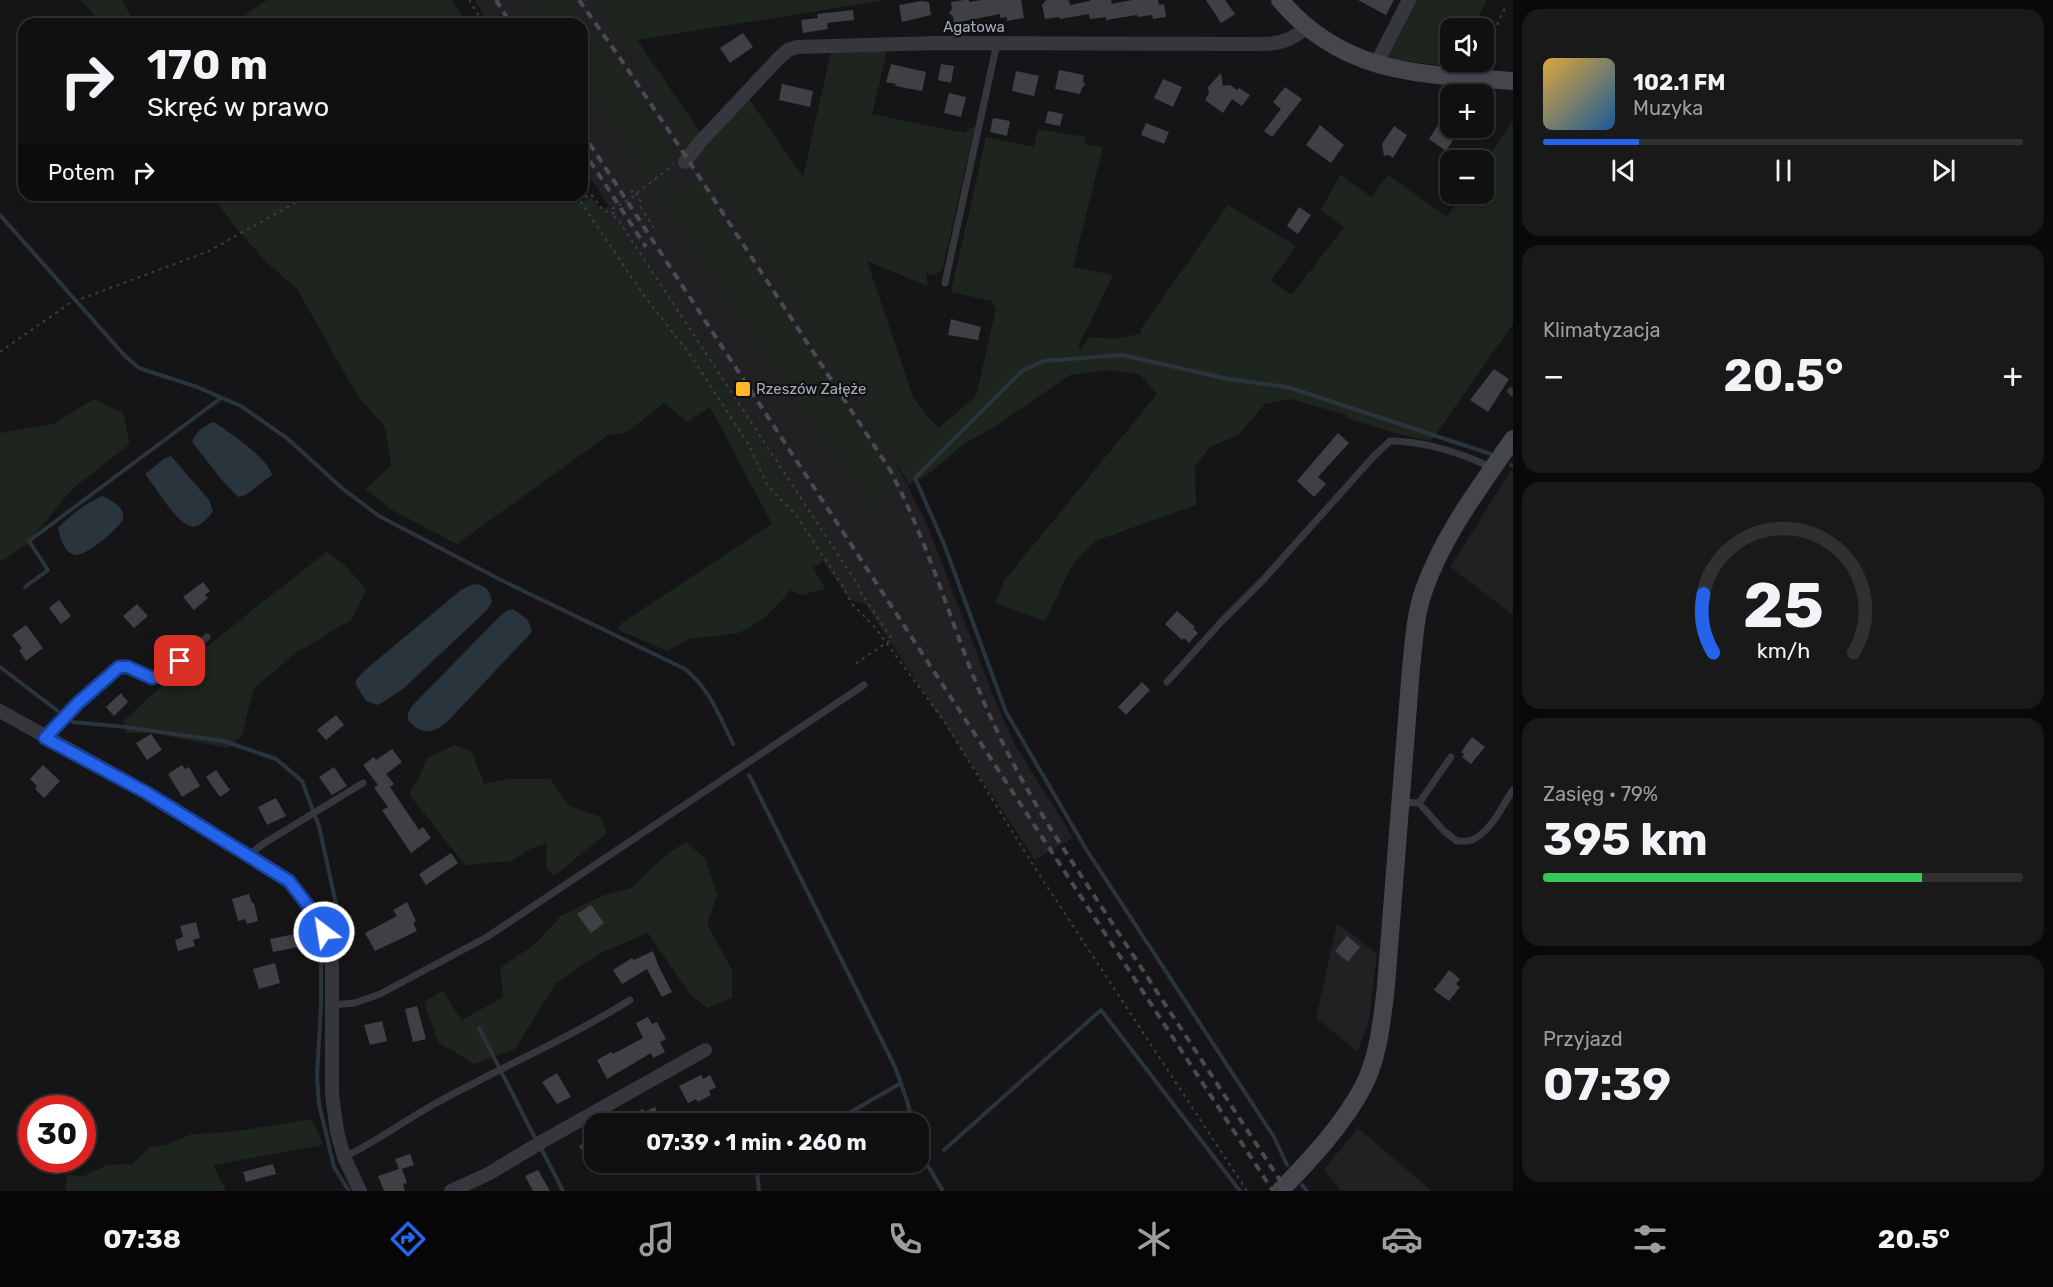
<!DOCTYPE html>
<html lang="pl">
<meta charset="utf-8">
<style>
body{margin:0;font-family:Rubik,sans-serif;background:#19191a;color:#f1f3f6;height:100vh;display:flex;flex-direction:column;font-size:22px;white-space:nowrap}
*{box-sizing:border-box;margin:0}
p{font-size:20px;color:#9c9d9f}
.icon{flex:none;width:33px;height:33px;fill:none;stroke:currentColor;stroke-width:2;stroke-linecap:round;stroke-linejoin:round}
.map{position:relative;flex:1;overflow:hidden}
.panel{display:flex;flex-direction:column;gap:9px;padding:9px;background:#090909;width:540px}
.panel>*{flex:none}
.guide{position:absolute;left:18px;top:18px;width:570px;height:183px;border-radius:18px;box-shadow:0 2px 4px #0004,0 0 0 2px #303031;background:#101011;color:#f1f3f6;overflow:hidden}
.controls{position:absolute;left:1440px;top:18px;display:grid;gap:12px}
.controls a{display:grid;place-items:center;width:54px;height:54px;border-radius:12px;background:#101011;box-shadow:0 2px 4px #0004,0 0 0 2px #303031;font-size:30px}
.speed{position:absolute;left:18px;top:1095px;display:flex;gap:12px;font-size:30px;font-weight:700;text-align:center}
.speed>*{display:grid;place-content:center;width:78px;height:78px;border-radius:50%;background:#101011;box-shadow:0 2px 4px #0004,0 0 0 2px #303031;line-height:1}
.speed .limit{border:9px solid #d22;background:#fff;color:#111}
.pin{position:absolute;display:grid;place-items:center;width:51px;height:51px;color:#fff;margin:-26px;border-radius:12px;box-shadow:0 3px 9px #0006}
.me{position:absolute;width:66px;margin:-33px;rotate:329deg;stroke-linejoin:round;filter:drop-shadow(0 0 4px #0008)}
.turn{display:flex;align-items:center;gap:21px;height:126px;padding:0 30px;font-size:27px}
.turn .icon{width:78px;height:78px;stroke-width:2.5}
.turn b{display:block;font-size:42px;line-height:51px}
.then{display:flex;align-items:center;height:57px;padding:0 30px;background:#0003;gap:12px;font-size:22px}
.big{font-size:45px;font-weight:700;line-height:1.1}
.panel .card{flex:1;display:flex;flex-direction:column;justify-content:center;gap:9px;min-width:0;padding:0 21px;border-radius:18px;background:#19191a}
.panel .dial{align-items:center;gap:0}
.dial svg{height:156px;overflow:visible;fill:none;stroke:#303031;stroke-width:7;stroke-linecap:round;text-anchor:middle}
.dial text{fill:#f1f3f6;stroke:none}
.song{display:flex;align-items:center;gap:18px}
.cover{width:72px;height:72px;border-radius:9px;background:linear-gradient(135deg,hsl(40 70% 55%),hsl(210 70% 35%))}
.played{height:6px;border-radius:3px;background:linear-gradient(90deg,#2563eb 20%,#303031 20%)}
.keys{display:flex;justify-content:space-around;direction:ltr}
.heat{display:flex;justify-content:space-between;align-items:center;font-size:33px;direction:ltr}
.charge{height:9px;border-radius:4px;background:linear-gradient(90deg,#34c759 79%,#303031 0)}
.trip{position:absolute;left:584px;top:1113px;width:345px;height:60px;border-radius:18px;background:#101011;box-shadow:0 2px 4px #0004,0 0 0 2px #303031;font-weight:700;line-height:60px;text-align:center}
.menu{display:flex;height:96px;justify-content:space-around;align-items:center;background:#060607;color:#9c9d9f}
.menu .icon{width:42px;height:42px}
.menu .on{color:#2563eb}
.menu b{font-size:27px;color:#f1f3f6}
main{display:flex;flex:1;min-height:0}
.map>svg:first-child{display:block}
.built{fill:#212124}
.green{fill:#1d251e}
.water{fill:#2a343c}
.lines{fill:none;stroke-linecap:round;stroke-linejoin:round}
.stream{stroke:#2a343c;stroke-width:4}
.building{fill:#3f4044}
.path{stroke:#3c3e43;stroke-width:2;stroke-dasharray:3 4.5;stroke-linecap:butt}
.lane{stroke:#36373c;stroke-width:7}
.street{stroke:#36373c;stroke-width:14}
.secondary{stroke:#44464c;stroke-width:18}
.rail{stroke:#494b51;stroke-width:4;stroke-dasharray:8 6;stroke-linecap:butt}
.route-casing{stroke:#184099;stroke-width:15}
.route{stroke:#2563eb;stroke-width:10}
.poi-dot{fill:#feba26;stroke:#101012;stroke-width:2}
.labels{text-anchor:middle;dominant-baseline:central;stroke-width:4.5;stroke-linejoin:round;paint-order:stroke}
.street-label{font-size:15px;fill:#a6abb8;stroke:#101012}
.poi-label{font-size:15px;fill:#a6abb8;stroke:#101012;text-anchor:start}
</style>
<main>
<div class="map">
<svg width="1513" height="1191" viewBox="0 0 1513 1191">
<rect width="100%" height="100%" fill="#151517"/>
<path class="built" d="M 474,0 L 593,0 L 625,40 L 890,451 L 926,522 L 994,698 L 1014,743 L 1073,838 L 1035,860 L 866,605 L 849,599 L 590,216 L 609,206 L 582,165 L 582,24 L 490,24 Z
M 1512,469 L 1513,470 L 1513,615 L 1450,567 Z
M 1337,923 L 1377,954 L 1369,1019 L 1358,1052 L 1316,1018 Z
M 1358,1128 L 1432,1191 L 1341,1191 L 1324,1169 Z"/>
<path class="green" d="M 81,0 L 122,0 L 135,24 L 102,24 Z
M 267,0 L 452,0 L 467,24 L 231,24 Z
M 532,0 L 568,0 L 620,68 L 677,156 L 650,179 L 582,74 L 582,24 L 549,24 Z
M 593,0 L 886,0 L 637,40 L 702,135 L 692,145 L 625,40 Z
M 1416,0 L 1487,0 L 1472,28 L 1450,28 L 1450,62 L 1455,62 L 1453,67 L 1398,60 L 1386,56 Z
M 887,51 L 872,114 L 964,133 L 975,126 L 942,271 L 934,275 L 926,273 L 928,286 L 867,261 L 913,397 L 926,415 L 939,428 L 976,396 L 996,309 L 992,301 L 951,292 L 986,137 L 1034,147 L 1038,129 L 1086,137 L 1084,144 L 1103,147 L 1073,267 L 1113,275 L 1078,347 L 1081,348 L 1090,337 L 1115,339 L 1140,334 L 1141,329 L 1228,205 L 1296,246 L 1271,281 L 1292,295 L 1344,227 L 1321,210 L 1340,175 L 1372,197 L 1388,175 L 1447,217 L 1463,194 L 1484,194 L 1484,164 L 1513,121 L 1513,324 L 1431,441 L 1398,434 L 1346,418 L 1346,415 L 1291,399 L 1265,404 L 1239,434 L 1209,448 L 1195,466 L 1196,505 L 1095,541 L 1072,565 L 1045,621 L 995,603 L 1004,581 L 1157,394 L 1139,374 L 1108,370 L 1070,375 L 991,429 L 964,444 L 927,475 L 909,485 L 890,451 L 698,153 L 749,99 L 803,177 L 831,52 Z
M 661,179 L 676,198 L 696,180 L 870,443 L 892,487 L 874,510 L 654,186 Z
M 213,195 L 573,195 L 578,203 L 591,197 L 604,215 C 618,218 658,284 669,301 L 664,304 L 674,319 L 679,316 L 781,472 L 777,475 L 786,489 L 790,487 L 833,553 L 813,568 L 826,589 L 801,595 L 791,590 L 765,618 L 739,633 L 689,639 L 667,651 L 617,629 L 623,622 L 772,524 L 710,407 L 687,422 L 664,403 L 626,433 L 608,435 L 457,544 L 392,510 L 365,489 L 391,466 L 385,427 L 357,395 L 297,289 L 266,262 L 231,222 Z
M 94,399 L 123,413 L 130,444 L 72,489 L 27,544 L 0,562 L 0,433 L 53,424 Z
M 327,552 L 346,566 L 366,590 L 352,619 L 296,653 L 254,688 L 242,735 L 228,748 L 153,733 L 125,733 L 124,721 C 187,660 257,606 327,552 Z
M 455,745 L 472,752 L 484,784 L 507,779 L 550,779 L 569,806 L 601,817 L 607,833 L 554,876 L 546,867 L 547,844 L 532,848 L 512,861 L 465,865 L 409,794 L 423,769 L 427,758 Z
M 686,842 L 705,858 L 717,895 L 707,924 L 732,970 L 732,998 L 707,1008 L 689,993 L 648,933 L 600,953 L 556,983 L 515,1049 L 474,1064 L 438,1042 L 424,1002 L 442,991 L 462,1020 L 503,997 L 500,968 L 534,945 L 561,916 L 602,896 L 631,888 L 667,854 Z
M 312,1119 L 323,1145 L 213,1165 L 226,1191 L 66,1191 L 67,1175 L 84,1176 L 107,1165 L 132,1164 L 150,1147 L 166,1145 L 192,1134 L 231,1132 Z"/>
<path class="water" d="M 214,422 C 229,432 268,458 272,475 L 246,495 L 238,497 L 222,480 L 192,442 C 195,432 205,425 214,422 Z
M 171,456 L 209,500 L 213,511 C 208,518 199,529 190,526 C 175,521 155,486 145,474 L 165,458 Z
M 102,496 C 110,499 126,508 123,519 C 120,528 85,557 75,555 C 64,553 60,536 58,528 C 71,514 85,504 102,496 Z
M 478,584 C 488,588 490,592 492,602 L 486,611 L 404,688 L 385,701 L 377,705 L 366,701 L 356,685 L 356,680 L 364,671 L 461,590 L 471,585 Z
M 513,609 L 527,619 L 532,630 L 530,634 L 446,723 C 432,734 420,735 408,720 L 408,713 L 412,706 L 501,615 L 508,610 Z"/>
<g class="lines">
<path class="stream" d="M 0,215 L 125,356 L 139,368 L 197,387 L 241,406 L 288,439 L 343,489 L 379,516 L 503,581 L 685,669 C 709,688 720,717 733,744
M 1511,465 L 1513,466
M 25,587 L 48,570 L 29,541 L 221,398
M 0,667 L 58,711
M 73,722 L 125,727 L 223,741 L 276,759 L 302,781 L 312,808
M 749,775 L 896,1069 L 908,1104 L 912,1124
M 315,816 L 319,826 L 338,913
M 312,932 L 321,964 L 321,1005 L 317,1076 L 319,1104 L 334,1167 L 349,1191
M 479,1028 L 535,1138
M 830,1124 L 901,1083
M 918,1143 L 925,1161 L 943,1191
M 541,1148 L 563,1191
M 944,1150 L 1101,1010 L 1240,1191
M 1287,1165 L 1274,1137 L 1086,849 L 1006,712 L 944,544 L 915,478 L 1022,371 L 1043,361 L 1122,355 L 1228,379 L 1287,387 L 1491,454
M 1302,1185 L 1307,1191
M 759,1191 L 757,1172 L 762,1162"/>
</g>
<path class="building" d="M 964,0 L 969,0 L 969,2 L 982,0 L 1021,0 L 1024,18 L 1007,21 L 1007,17 L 1000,18 L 1000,14 L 954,23 L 953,16 L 949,13 L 952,9 L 951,2 Z
M 1046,0 L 1069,0 L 1070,5 L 1090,1 L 1090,0 L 1111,0 L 1112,4 L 1132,0 L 1158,0 L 1159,5 L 1164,4 L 1166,17 L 1153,19 L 1152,15 L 1138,17 L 1137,15 L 1106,20 L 1106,17 L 1090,19 L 1089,14 L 1060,19 L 1059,17 L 1045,19 L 1042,5 Z
M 1206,0 L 1225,0 L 1235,14 L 1221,23 Z
M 1358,0 L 1394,0 L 1386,15 Z
M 921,1 L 929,2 L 931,15 L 902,22 L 899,5 Z
M 853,10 L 854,20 L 827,23 L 828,29 L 803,33 L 801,20 L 818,18 L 817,14 Z
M 743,33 L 753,47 L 730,63 L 720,48 Z
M 891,64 L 926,72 L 922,91 L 895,86 L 896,84 L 886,82 Z
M 941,64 L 954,66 L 951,83 L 938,80 Z
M 1059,70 L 1084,75 L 1083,81 L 1085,85 L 1082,88 L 1080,94 L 1055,89 Z
M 1016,71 L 1039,76 L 1034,96 L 1012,91 Z
M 1221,73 L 1223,86 L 1230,85 L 1237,90 L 1239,88 L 1250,95 L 1242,106 L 1232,99 L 1223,113 L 1205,100 L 1209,93 L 1208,87 Z
M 1163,79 L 1182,87 L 1173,107 L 1154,98 Z
M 782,84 L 813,91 L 810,107 L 779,100 Z
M 1285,87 L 1302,99 L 1272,137 L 1264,131 L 1281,109 L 1273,102 Z
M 949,93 L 966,97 L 961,117 L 944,113 Z
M 1048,111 L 1063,114 L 1060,126 L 1045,123 Z
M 993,118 L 1010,121 L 1007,136 L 990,132 Z
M 1440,122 L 1457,134 L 1446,151 L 1429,139 Z
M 1146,123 L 1169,132 L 1164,144 L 1141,135 Z
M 1320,125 L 1344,145 L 1331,163 L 1306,145 Z
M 1394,126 L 1407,135 L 1393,158 L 1389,155 L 1384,156 L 1382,144 Z
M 1299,207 L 1311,215 L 1298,234 L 1287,226 Z
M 951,319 L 981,327 L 978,340 L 948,335 Z
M 1494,369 L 1509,379 L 1488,412 L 1470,400 Z
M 1338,433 L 1349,443 L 1318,477 L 1326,484 L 1314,497 L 1297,481 Z
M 203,582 L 210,591 L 205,595 L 208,598 L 194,610 L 183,597 Z
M 59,600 L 71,616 L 61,624 L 49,608 Z
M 137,604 L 148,616 L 134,628 L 123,616 Z
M 1177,611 L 1195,627 L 1193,628 L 1198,633 L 1189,643 L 1184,638 L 1182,640 L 1165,624 Z
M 26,625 L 43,648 L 26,661 L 19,650 L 22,648 L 12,635 Z
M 1142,682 L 1150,690 L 1126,715 L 1118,707 Z
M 121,693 L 128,702 L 114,716 L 106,707 Z
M 336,715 L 344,725 L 326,740 L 317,730 Z
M 151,734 L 162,750 L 147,760 L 136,743 Z
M 1472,737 L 1485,747 L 1471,764 L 1462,757 L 1464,754 L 1461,752 Z
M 392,749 L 402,762 L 386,774 L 394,784 L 390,787 L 419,830 L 423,827 L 431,838 L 411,853 L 382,810 L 388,807 L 374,788 L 378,785 L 363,765 L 374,757 L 376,760 Z
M 43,765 L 60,781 L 44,798 L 35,789 L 37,786 L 30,779 Z
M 182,765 L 185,769 L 189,767 L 200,786 L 182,797 L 168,774 Z
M 334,767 L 347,786 L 332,795 L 319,777 Z
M 216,770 L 230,790 L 220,797 L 206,777 Z
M 276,798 L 286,816 L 267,825 L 258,807 Z
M 451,853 L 458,863 L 426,885 L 419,874 Z
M 249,894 L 252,903 L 254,903 L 258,921 L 247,924 L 245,919 L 238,921 L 232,899 Z
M 407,902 L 416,921 L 413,923 L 417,931 L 375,951 L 365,933 L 397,916 L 393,910 Z
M 591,905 L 604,923 L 591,933 L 577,914 Z
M 196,922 L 200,938 L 193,940 L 195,946 L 178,951 L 175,940 L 183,937 L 180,926 Z
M 295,934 L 298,947 L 273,952 L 270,939 Z
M 1347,936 L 1360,947 L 1348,962 L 1335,951 Z
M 653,951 L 658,965 L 672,992 L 662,997 L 647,969 L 622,984 L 613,970 L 632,958 L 634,960 Z
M 275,963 L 280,983 L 259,989 L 253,969 Z
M 1449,970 L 1460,979 L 1456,984 L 1460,987 L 1449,1001 L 1434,990 Z
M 417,1006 L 426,1039 L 413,1042 L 405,1009 Z
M 648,1017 L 652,1024 L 657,1022 L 666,1039 L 660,1042 L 665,1052 L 653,1058 L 651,1053 L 607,1079 L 597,1060 L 611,1052 L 613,1054 L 643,1038 L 636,1023 Z
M 382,1021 L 387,1041 L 370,1045 L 364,1025 Z
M 557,1073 L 571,1097 L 557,1104 L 542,1082 Z
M 701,1075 L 703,1079 L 710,1075 L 716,1087 L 709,1091 L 711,1095 L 698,1102 L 696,1099 L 688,1103 L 679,1086 Z
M 655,1107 L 663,1124 L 624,1124 L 633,1118 L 632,1115 L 643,1109 L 645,1112 Z
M 594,1137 L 594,1171 L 579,1146 Z
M 410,1154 L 414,1165 L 402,1169 L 407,1183 L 403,1184 L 405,1191 L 384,1191 L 378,1176 L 399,1169 L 395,1159 Z
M 273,1164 L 276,1174 L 246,1182 L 243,1172 Z
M 538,1170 L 550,1191 L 533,1191 L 525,1176 Z"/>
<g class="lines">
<path class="path" d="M 469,0 L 484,24
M 1484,52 L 1506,6
M 637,193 L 673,165
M 576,195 L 645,297 L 689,353 L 749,445 L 767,485 L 796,515 L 842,585 L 852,604 L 874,626 L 944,721 L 1033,865 L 1247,1191
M 578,196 L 584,198 L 591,194 L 604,212 L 609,211 L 611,214
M 654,228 L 640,206 L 640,199 L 634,190 L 630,193 L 633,197 L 612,209 L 615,212 L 611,214 L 619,221 L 858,585 L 860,591 L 892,639 L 855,664
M 0,352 L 70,303 L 209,251 L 309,195"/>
<path class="lane" d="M 945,283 L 997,43
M 1511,391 L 1513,393
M 1167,682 L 1222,621 L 1264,579 L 1374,456 L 1390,441 C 1424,441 1462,453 1492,468
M 45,738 L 78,703 L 119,667 L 128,667 L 152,679 L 167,673 L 207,637
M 1401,802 L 1419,803 L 1444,831 L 1457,841 C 1461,841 1467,842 1472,840 C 1491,832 1502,806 1513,790
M 1419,803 L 1451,757
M 249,855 L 263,844 L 363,783
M 332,1005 L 355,1003 L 380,994 L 487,937 L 864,685
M 344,1157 C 375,1143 402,1122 431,1106 C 497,1069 566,1040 630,1000"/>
<path class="street" d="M 1376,64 L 1409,0
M 685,162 L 700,142 L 779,58 L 788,50 L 797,47 L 937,43 L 1266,44 C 1284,43 1294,38 1307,27
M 0,711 L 147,793 L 261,863 L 289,881 L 309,907 L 324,932 L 332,964 L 332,1094 L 337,1132 L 344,1157 L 360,1191
M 451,1191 L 490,1173 L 543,1141 L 705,1050"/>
<path class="secondary" d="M 1280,0 C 1344,76 1423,74 1513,81
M 1280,1191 C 1310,1160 1344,1124 1364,1085 C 1379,1055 1382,1019 1386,986 L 1411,668 C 1414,642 1415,614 1424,590 C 1443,535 1480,487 1513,439"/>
<path class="rail" d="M 496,0 L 511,24
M 579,0 L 620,58 L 687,158 L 890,470 C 929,544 951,624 983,700 C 1003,747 1027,791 1054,834 L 1287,1191
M 582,132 L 1273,1191
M 590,161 L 646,247"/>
</g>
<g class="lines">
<g class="route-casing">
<path id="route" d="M 180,661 L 167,673 L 152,678 L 128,667 L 119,667 L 78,703 L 45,738 L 147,793 L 289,881 L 309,907 L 324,932"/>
</g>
<use href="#route" class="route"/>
</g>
<rect class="poi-dot" x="735" y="381" width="16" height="16" rx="3"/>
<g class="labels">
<g class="street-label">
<text x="974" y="27">Agatowa</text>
</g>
<g class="poi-label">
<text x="756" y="389">Rzeszów Załęże</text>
</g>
</g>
</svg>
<div class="controls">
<a><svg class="icon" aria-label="sound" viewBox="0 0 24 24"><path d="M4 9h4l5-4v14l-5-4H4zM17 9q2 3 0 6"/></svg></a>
<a>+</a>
<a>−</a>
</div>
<div class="speed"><div class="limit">30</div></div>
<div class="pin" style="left:180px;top:661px;background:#d93025"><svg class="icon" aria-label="arrive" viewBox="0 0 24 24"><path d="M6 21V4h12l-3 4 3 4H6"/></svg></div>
<svg class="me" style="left:324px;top:932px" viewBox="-20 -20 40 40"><circle r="17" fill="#2563eb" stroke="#fff" stroke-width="3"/><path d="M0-11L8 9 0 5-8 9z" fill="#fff"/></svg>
<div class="trip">07:39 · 1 min · 260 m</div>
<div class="guide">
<div class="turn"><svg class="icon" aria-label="right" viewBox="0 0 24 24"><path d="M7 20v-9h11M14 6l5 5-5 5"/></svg><div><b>170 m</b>Skręć w prawo</div></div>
<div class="then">Potem<svg class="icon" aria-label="right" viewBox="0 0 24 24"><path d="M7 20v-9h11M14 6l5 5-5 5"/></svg></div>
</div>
</div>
<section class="panel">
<div class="card">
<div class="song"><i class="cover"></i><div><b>102.1 FM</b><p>Muzyka</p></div></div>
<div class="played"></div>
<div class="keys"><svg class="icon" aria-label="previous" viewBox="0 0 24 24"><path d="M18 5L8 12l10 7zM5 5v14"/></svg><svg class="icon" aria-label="pause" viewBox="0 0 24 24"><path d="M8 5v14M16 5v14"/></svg><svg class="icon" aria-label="next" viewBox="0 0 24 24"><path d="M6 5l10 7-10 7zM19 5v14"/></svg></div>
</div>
<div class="card"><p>Klimatyzacja</p>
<div class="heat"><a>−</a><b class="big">20.5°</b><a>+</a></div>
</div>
<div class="card dial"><svg viewBox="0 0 100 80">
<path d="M14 69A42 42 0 1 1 86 69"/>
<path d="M14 69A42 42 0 0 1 9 39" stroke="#2563eb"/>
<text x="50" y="56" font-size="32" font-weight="700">25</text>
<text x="50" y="72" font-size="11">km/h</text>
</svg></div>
<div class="card"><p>Zasięg · 79%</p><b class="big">395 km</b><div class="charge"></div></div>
<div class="card"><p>Przyjazd</p><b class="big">07:39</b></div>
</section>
</main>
<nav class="menu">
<b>07:38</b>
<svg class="icon on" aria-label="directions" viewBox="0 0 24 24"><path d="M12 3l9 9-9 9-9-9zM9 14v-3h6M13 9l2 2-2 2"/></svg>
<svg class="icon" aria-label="music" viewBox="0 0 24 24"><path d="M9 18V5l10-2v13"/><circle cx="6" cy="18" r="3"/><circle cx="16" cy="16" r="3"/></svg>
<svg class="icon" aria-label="phone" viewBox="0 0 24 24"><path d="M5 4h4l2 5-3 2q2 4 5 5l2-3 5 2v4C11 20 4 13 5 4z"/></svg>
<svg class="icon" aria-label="climate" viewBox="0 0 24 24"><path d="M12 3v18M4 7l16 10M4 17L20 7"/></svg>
<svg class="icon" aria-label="car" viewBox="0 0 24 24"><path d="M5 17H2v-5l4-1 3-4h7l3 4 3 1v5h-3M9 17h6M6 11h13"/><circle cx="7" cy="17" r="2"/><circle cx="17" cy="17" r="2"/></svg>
<svg class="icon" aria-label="filters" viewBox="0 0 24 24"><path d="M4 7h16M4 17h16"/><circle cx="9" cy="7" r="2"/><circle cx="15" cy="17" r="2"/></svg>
<b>20.5°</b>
</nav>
